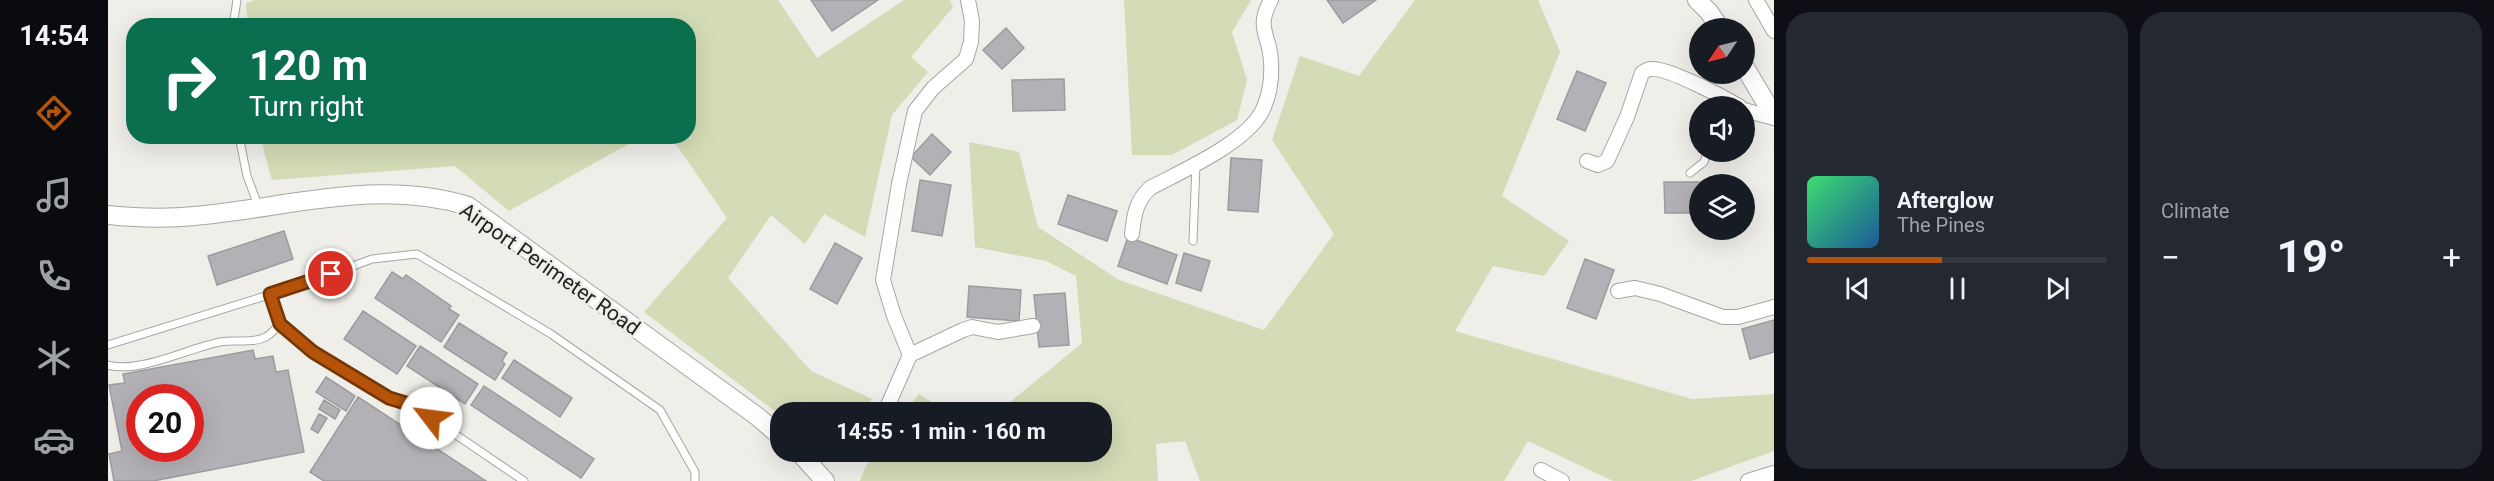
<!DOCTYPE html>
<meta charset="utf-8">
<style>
body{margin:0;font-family:Roboto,sans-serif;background:#242831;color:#f1f3f6;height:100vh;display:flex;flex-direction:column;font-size:22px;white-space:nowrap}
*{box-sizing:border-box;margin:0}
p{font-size:20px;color:#9ea1a6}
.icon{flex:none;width:33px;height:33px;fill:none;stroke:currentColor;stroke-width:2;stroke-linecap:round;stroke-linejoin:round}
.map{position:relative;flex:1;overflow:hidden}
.drawer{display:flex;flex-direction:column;gap:12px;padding:12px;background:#0d0f14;width:720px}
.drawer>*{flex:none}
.top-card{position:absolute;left:18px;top:18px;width:570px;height:126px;border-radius:24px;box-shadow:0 6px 24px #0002;background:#0b6e4f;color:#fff;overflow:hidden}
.needle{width:39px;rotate:235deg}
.controls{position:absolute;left:1581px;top:18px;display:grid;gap:12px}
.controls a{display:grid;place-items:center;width:66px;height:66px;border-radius:50%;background:#171b24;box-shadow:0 6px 24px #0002;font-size:30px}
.speed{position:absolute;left:18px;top:384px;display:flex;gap:12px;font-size:30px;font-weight:700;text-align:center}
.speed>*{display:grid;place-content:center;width:78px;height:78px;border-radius:50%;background:#171b24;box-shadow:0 6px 24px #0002;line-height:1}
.speed .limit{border:9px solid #d22;background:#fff;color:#111}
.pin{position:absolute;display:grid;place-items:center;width:51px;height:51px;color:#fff;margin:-26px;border:3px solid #fff;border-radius:50%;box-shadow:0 2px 6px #0007}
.me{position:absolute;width:66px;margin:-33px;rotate:300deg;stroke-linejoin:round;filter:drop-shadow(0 0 4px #0008)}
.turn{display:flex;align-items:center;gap:21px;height:126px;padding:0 24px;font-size:27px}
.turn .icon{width:78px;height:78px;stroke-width:2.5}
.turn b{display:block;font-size:42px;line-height:51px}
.big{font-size:45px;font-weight:700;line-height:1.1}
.drawer .widget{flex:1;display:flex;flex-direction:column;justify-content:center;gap:9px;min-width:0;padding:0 21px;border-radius:24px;background:#242831}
.song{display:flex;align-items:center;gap:18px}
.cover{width:72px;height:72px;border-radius:9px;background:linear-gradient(135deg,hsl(140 70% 55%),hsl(210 70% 35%))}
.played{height:6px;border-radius:3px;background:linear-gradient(90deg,#b45309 45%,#363941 45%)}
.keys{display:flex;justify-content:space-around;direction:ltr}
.heat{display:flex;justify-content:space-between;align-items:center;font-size:33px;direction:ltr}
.drawer .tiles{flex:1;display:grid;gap:12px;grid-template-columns:repeat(2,1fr)}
.trip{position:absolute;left:662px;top:402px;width:342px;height:60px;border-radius:24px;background:#171b24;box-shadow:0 6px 24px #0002;font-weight:700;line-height:60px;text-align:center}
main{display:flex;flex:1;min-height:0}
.tabs{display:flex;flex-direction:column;width:108px;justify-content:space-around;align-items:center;background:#090b0e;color:#9ea1a6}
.tabs .icon{width:42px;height:42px}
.tabs .current{color:#b45309}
.tabs b{font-size:27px;color:#f1f3f6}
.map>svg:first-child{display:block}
.green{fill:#d3dbb7}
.building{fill:#b3b1b5;stroke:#9d9b9f;stroke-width:1.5;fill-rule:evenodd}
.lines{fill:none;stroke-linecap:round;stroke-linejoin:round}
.service-casing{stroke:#a8a6a2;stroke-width:9}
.minor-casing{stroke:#a8a6a2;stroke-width:16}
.tertiary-casing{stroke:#a8a6a2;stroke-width:20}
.service{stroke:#fff;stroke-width:7}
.minor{stroke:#fff;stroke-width:14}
.tertiary{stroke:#fff;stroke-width:18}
.route-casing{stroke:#753606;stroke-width:15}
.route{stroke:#b45309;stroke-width:10}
.labels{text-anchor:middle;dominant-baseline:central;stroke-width:5;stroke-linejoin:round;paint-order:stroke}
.street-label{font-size:21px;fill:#252423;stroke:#efeee9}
</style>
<main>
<nav class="tabs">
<b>14:54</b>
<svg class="icon current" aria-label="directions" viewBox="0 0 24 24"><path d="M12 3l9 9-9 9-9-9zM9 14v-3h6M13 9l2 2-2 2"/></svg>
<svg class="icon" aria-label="music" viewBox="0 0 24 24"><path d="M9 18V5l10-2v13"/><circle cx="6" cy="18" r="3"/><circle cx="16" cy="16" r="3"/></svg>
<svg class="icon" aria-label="phone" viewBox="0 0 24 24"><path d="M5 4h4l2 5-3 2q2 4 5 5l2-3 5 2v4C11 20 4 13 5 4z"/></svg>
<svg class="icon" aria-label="climate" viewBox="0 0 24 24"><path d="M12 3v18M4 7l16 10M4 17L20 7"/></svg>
<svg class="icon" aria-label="car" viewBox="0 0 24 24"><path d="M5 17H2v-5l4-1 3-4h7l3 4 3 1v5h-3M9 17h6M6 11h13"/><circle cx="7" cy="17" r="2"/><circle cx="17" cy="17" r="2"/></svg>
</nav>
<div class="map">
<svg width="1666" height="481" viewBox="0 0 1666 481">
<rect width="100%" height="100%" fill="#efeee9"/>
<path class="green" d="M 147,0 L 670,0 L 709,58 L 796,0 L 842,0 L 845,7 L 803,57 L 820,72 L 784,115 L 757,237 L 716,214 L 697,244 L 663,215 L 620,278 L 703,371 L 764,399 L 753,412 L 672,412 L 672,415 L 536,312 L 619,218 L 563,137 L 580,136 L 580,26 L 140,25 L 138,3 Z
M 1016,0 L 1143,0 L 1124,32 L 1139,80 L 1129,120 L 1064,155 L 1024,155 Z
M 1307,0 L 1430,0 L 1452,52 L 1394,196 L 1461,241 L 1436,276 L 1385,266 L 1347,331 L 1584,399 L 1666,394 L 1666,451 L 1583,481 L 1505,481 L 1420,441 L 1396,481 L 1092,481 L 1077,441 L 1048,444 L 1050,481 L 752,481 L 757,468 L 769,452 L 993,452 L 993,412 L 890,412 L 974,343 L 968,276 L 938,261 L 867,247 L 861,142 L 911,152 L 930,227 L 1011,280 L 1156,330 L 1226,234 L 1164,140 L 1192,56 L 1251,76 Z
M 154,137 L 154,136 L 533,137 L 401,211 L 347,166 L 164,180 L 156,152 Z
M 811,394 L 840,412 L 797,412 Z"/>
<path class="building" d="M 703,0 L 770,0 L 724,31 Z
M 1219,0 L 1268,0 L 1235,23 Z
M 898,28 L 916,48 L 894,69 L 875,50 Z
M 1469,71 L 1498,83 L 1477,131 L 1449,119 Z
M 956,79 L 957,110 L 905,111 L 904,80 Z
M 824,134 L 843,152 L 822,175 L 803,157 Z
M 1123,158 L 1154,160 L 1150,212 L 1120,210 Z
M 812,180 L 843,185 L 834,236 L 804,231 Z
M 1556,182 L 1608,182 L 1608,184 L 1592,184 L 1592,213 L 1557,213 Z
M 960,195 L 1009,211 L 999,241 L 950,224 Z
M 176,231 L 185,259 L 109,285 L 100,256 Z
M 1020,237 L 1069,255 L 1059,284 L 1010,266 Z
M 727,243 L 754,258 L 729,304 L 702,289 Z
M 1076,253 L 1102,261 L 1093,291 L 1068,283 Z
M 1477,259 L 1506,270 L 1488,319 L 1459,308 Z
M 284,272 L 295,279 L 298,275 L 343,306 L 341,309 L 351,315 L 333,342 L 267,298 Z
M 861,286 L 913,290 L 911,321 L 859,317 Z
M 957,293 L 961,345 L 931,347 L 926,295 Z
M 255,311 L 308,346 L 289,374 L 236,339 Z
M 1666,320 L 1666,352 L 1642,359 L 1634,329 Z
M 351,323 L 399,353 L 394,361 L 397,364 L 387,380 L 336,347 Z
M 312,346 L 370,384 L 357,404 L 299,366 Z
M 145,350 L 147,359 L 165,356 L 168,372 L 180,370 L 196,452 L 45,481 L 6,481 L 1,454 L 14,451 L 1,385 L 17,383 L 15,374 ZM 32,398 L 82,398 L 82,448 L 32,448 Z
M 406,360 L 464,398 L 452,417 L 394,378 Z
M 218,377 L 247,396 L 238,411 L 208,392 Z
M 376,386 L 486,459 L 473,478 L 363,405 Z
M 250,397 L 378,481 L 216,481 L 202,472 Z
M 216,400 L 232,410 L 227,419 L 211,409 Z
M 211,414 L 219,418 L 210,433 L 203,429 Z"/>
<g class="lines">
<g class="service-casing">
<path id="service" d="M 125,26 L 129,0
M 131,136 L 139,176 L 151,208
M 1582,173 L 1596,162 L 1599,152
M 1085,241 L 1088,164
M 162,294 L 172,324 L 205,352 L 281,398 L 304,405 L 416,481
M 0,345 L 202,282 L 264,259 L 309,254 L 443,334 L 552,410 L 587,472 L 587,481
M 0,365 C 30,374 81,348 112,342 C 127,339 144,344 158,337 C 163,334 168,328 172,324"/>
</g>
<g class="minor-casing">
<path id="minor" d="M 1648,0 L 1666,31
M 1636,110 L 1666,118
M 1479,161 L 1490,165 L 1499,161 L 1519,117 L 1534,73 C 1537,71 1539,69 1543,69 C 1559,67 1615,97 1631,106
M 1024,234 C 1026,215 1028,201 1042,188 C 1074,171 1143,141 1156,107 C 1162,93 1164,77 1163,62 C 1162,34 1147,29 1163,0
M 1510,291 L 1527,288 L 1552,294 L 1615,317 L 1630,317 L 1666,307
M 802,355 L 855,330 L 864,327 L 890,332 L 925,326
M 777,412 L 802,355 L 786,316 L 775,280 L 791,184 L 807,111 L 825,88 L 858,59 L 863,42 L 864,21 L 860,0
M 697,456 L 719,452
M 1433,470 L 1454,481
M 1640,481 L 1666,473"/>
</g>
<g class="tertiary-casing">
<path id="tertiary" d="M 1589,0 L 1601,12 L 1612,28
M 1636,66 L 1666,116
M 0,215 C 29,218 58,219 87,216 C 178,208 269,178 360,206 L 650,417 L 672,436
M 691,452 L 717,481"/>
</g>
<use href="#service" class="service"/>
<use href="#minor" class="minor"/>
<use href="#tertiary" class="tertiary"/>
</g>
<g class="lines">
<g class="route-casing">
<path id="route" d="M 223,274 L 162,294 L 172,324 L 205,352 L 281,398 L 304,405 L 323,418"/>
</g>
<use href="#route" class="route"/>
</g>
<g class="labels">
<g class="street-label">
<text transform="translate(442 269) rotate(35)">Airport Perimeter Road</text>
</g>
</g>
</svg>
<div class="controls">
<a><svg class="needle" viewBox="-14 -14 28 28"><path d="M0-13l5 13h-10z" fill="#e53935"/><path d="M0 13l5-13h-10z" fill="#9ea1a6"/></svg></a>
<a><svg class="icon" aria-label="sound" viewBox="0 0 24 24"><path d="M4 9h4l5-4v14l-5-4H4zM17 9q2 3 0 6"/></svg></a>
<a><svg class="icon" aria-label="layers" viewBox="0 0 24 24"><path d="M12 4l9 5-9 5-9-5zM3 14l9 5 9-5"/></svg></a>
</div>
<div class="speed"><div class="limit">20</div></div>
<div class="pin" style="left:223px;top:274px;background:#d93025"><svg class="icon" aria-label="arrive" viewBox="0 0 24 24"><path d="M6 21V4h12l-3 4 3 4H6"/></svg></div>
<svg class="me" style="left:323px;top:418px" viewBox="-20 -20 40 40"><circle r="19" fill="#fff"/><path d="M0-13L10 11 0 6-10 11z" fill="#b45309"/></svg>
<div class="trip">14:55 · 1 min · 160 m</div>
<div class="top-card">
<div class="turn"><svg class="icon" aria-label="right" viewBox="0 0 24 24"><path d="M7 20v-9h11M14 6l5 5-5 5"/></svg><div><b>120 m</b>Turn right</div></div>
</div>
</div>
<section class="drawer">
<div class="tiles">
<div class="widget">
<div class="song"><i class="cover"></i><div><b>Afterglow</b><p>The Pines</p></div></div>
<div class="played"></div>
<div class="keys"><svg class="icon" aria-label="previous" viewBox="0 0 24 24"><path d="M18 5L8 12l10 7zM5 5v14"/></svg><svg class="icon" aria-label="pause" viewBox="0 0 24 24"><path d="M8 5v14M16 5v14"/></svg><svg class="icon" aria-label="next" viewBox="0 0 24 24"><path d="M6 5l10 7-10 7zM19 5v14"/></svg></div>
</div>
<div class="widget"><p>Climate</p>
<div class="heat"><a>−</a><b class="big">19°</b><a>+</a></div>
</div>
</div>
</section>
</main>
